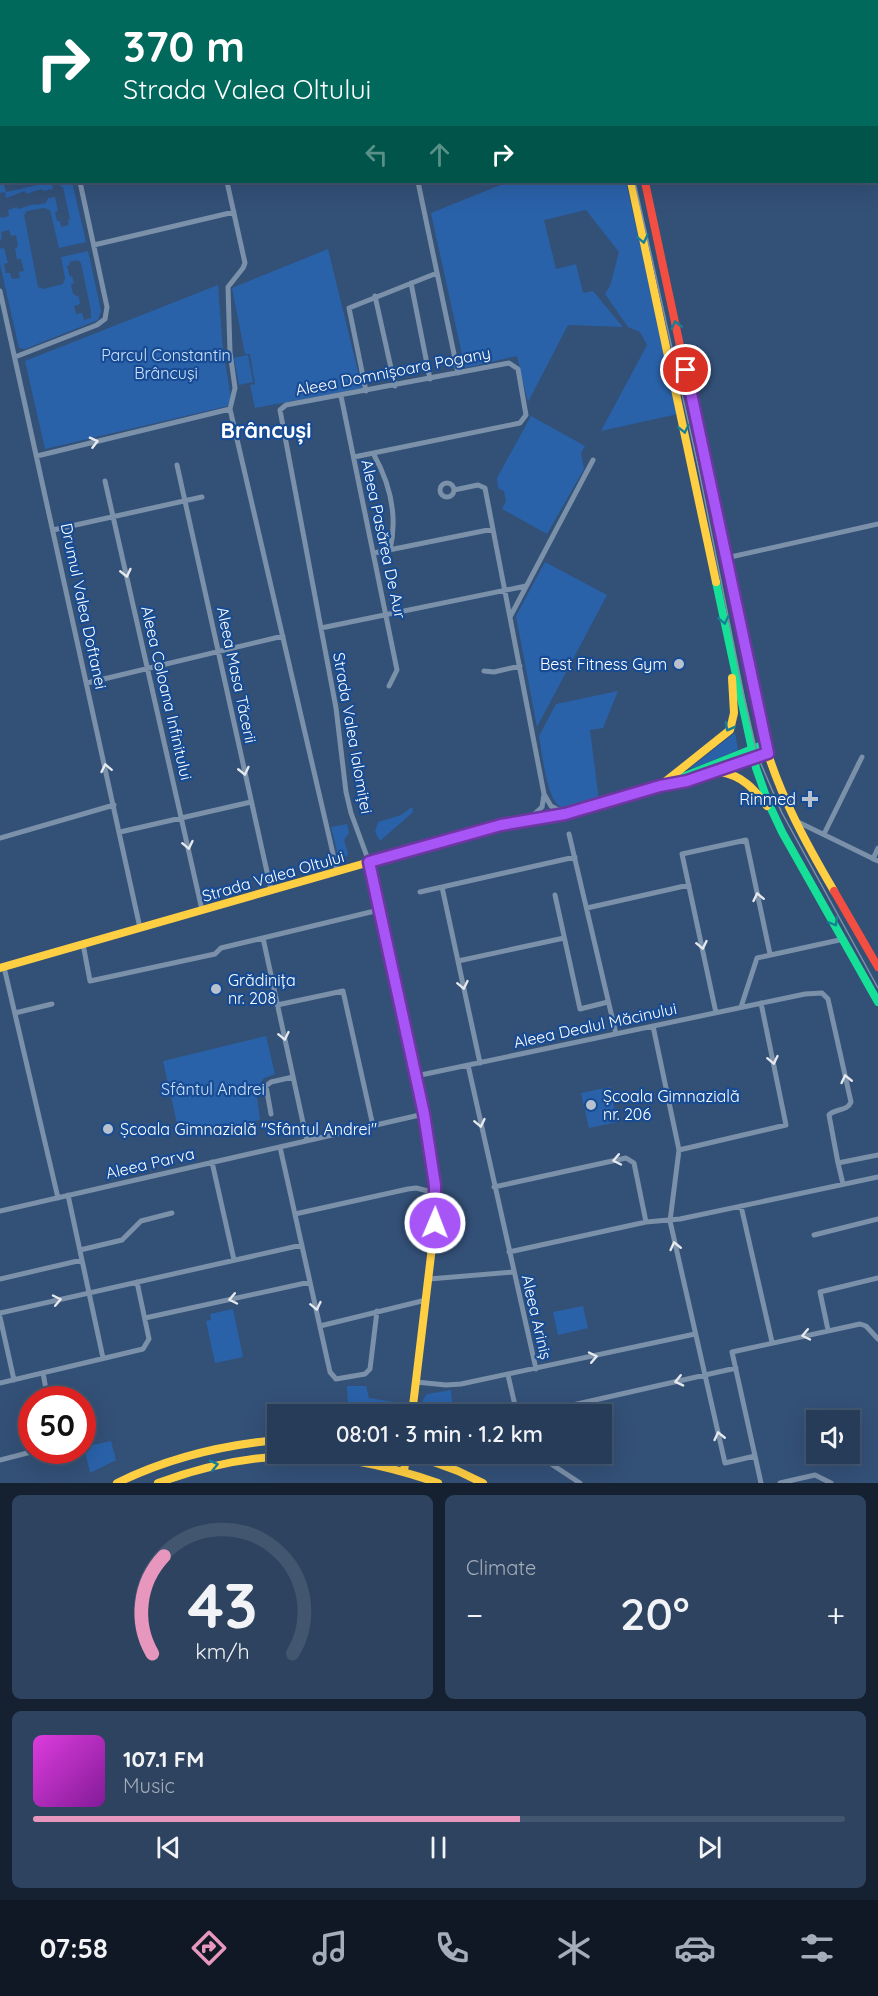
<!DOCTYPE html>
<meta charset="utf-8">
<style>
body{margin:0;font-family:Quicksand,sans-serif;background:#2e435f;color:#f1f3f6;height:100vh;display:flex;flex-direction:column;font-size:22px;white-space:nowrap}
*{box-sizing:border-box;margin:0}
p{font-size:20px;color:#a4adba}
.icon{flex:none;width:33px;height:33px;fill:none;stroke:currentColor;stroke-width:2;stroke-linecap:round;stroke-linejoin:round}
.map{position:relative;height:1483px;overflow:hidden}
.sheet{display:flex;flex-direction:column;gap:12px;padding:12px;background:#152131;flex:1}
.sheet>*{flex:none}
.hud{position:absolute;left:0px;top:0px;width:879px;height:183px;box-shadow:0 6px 24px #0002,0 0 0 2px #42566f;background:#00695c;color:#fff;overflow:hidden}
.fabs{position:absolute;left:806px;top:1410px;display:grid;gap:12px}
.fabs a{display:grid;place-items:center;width:54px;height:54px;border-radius:0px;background:#263c59;box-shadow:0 6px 24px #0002,0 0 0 2px #42566f;font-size:30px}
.speed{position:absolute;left:18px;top:1386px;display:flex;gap:12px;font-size:30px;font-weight:700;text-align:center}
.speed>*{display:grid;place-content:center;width:78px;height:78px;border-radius:50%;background:#263c59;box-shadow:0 6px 24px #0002,0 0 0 2px #42566f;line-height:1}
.speed .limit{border:9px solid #d22;background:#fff;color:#111}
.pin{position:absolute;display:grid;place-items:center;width:51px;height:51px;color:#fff;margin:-26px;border:3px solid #fff;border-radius:50%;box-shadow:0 2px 6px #0007}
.me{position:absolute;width:66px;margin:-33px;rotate:1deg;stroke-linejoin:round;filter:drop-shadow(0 0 4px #0008)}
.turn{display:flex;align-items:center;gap:21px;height:126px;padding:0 24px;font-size:27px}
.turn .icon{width:78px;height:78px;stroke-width:2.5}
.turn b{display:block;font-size:42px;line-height:51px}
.lanes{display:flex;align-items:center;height:57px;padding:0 24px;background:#0003;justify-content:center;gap:30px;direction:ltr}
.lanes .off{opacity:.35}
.big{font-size:45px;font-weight:600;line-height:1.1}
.sheet .widget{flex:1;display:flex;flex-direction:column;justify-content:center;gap:9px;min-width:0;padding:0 21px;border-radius:9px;background:#2e435f}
.sheet .dial{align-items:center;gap:0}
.dial svg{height:156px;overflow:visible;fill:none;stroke:#42566f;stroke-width:7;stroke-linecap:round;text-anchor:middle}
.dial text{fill:#f1f3f6;stroke:none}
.song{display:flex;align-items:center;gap:18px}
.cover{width:72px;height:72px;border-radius:9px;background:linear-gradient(135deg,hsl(300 70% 55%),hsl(290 70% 35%))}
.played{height:6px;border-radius:3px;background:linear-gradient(90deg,#e797bd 60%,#42566f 60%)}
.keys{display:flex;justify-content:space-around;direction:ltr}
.heat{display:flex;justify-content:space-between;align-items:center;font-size:33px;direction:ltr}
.sheet .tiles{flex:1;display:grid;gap:12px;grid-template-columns:1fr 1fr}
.widget:last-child{grid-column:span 2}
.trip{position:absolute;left:267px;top:1404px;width:345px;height:60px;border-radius:0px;background:#263c59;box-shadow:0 6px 24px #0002,0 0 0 2px #42566f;font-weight:600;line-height:60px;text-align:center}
.tabs{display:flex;height:96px;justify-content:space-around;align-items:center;background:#0f1824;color:#a4adba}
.tabs .icon{width:42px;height:42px}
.tabs .on{color:#e797bd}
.tabs b{font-size:27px;color:#f1f3f6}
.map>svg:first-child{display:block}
.green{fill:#2a62a9;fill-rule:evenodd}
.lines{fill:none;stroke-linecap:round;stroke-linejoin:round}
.street{stroke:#7b90a9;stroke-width:5}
.fast{stroke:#16e098;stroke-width:8}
.slow{stroke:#ffcf43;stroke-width:8}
.jam{stroke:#f24e42;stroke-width:8}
.tram{stroke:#7c90a9;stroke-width:1.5}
.oneway{stroke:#177f95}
.oneway2{stroke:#e5e9ee}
.route-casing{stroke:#6d37a1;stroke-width:15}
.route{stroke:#a855f7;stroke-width:10}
.poi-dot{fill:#b8c2cf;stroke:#174b93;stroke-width:2}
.labels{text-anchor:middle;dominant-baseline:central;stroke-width:4.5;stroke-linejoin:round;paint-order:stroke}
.park-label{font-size:16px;fill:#cde2fc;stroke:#174b93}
.street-label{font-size:16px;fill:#fff;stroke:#174b93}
.poi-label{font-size:16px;fill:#fff;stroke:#174b93;text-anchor:start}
.district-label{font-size:22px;font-weight:bold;fill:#fff;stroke:#174b93}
</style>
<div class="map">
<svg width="878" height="1483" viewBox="0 0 878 1483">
<rect width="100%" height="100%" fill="#335077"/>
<path class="green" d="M 0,159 L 1,159 L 2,182 L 3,182 L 6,192 L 51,182 L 72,182 L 86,242 L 59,248 L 50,210 L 44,208 L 27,211 L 24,215 L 38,287 L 43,289 L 63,284 L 65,278 L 61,257 L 88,251 L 101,311 L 98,320 L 25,349 L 19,348 L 0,264 L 0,246 L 1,249 L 4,248 L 8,263 L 4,264 L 6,273 L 10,273 L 12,279 L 20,278 L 19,272 L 24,271 L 21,259 L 17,259 L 15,248 L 18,247 L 16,235 L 11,236 L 9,230 L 1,232 L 2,239 L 0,240 L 0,216 L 1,218 L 9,216 L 8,210 L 17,207 L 18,209 L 35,204 L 36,205 L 46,203 L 48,198 L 55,197 L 58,211 L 55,212 L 57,221 L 60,221 L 61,227 L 69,225 L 68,220 L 70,219 L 63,187 L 61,187 L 60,182 L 52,184 L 53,189 L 43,191 L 42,189 L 26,194 L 25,191 L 6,198 L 5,192 L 0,193 ZM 78,260 L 81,263 L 91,311 L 91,318 L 84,320 L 82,313 L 76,314 L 74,306 L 80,304 L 79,297 L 73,294 L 71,284 L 74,283 L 72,276 L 70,277 L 67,266 L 70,265 L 69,262 Z
M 508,182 L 626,182 L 678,414 L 601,431 L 647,345 L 640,332 L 628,327 L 605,294 L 610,286 L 619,252 L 586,210 L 544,220 L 556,269 L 576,264 L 583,293 L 593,291 L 623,327 L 568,325 L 528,402 L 517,356 L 465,368 L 431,213 Z
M 328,249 L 362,388 L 255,408 L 250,385 L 255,384 L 250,354 L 245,354 L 232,288 Z
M 218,285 L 223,350 L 231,398 L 228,406 L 45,449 L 25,361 Z
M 248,355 L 253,382 L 239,385 L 234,358 Z
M 531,416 L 585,446 L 581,453 L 584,469 L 547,534 L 502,509 L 506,501 L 504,491 L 498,488 L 497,478 Z
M 545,562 L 607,595 L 537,727 L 516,616 Z
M 618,691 L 603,728 L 590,730 L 599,801 C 589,803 573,811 563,808 C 547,805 542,751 539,736 L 556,704 Z
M 735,733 L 738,750 L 691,769 L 690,768 Z
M 412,807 L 413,812 L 380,841 L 375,832 L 378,822 L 401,815 Z
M 347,824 L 349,833 L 344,840 L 348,854 L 346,857 L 339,859 L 331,827 Z
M 266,1036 L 275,1074 L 264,1078 L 256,1089 L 260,1120 L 180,1137 L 163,1061 Z
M 610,1087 L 617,1122 L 589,1128 L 581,1093 Z
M 583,1306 L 588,1328 L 558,1335 L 553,1312 Z
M 233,1309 L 243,1357 L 215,1363 L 206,1321 L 211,1320 L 210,1314 Z
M 347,1386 L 366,1386 L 369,1398 L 400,1403 L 399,1414 L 352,1414 L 348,1408 Z
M 451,1390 L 453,1414 L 423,1414 L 423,1400 L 427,1394 Z
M 111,1441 L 116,1460 L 90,1473 L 84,1447 Z"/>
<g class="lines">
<path class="street" d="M 364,0 L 364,2
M 400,2 L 406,0
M 464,2 L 469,0
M 0,70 L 2,70
M 227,182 L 245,263 L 243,268 L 228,287 L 230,352 L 235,388 L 230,409 L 337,871
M 418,182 L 458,373
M 94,245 L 234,212
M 411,283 L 430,379
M 0,291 L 140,928
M 375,296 L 395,386
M 15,357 L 97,325 L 105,319 L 107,307 L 80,182
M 366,391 L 349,308 L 437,273
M 341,396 L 397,670 L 389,686
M 373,453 C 390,483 398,516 390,550
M 37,456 L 230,409
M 354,457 L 520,423 L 526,415 L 518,369 L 509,363 L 286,405 L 280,410 L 336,708 L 346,792 L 351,813 L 369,862
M 177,465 L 271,890
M 105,481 L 202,910
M440 490a7 7 0 1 1 14 0a7 7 0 1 1-14 0Z
M 454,490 L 478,485 L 485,488 L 544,794 L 551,806 L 564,813
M 53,530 L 202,497
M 374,553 L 493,529
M 726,558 L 878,524
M 510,617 L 593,460
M 321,628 L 526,586
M 484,671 L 494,672 L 520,666
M 87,683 L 283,636
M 529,819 L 542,807 L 544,795
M 798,822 L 878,861
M 120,832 L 251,802
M 569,834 L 616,1034
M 824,834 L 862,757
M 0,838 L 114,805
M 873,859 L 878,848
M 442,887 L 480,1063
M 420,892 L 575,857
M 555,895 L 580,1009 L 608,1002
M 587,908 L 689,885
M 263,938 L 307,1141
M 83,944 L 90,981 L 215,954 L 221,948 L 379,910
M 458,961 L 564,938
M 4,967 L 58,1198
M 277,1005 L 343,991 L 373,1126
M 741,1007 L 757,958 L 844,939
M 15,1013 L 52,1004
M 716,1013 L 682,854 L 746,840 L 770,954
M 653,1026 L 679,1150 L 670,1221 L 725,1463 L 755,1456
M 468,1065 L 536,1369
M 416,1076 L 805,994 L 822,993 L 828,999 L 851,1102 C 847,1112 835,1108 829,1115 L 838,1163
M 271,1114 L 266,1086 L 271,1082 L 293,1077
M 280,1147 L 330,1372 L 336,1379 L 365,1374 L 370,1369 L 377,1311
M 679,1150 L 786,1125 L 761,1003
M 212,1162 L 234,1260
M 843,1184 L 838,1163 L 878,1155
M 494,1187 L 626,1158 L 634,1163 L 646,1222
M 68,1195 L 103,1358
M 741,1206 L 772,1342
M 0,1211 L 424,1114
M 295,1214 L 408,1189 L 416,1188 L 436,1193
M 814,1235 L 878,1219
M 80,1250 L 122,1240 L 141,1221 L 172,1213
M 509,1252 L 646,1222 L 680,1219 L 878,1177
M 0,1279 L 82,1260
M 429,1279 L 514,1272
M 0,1313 L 302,1245
M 0,1317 L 14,1380
M 145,1318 L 310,1282
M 320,1326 L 426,1300
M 828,1330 L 820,1292 L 878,1278
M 43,1373 L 48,1400
M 508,1375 L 517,1414
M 416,1382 L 446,1385 L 461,1384 L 695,1334
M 0,1383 L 143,1349 L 149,1339 L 137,1282
M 533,1414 L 736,1368
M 536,1454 L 580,1483
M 0,1460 L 39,1450
M 761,1483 L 732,1352 L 860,1324 L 866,1326 L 878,1339
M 780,1483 L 815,1475 L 831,1483"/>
<path class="fast" d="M 591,0 L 591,2
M 716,582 L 756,768 L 768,802 L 782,832 L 878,1002
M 457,837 L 511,822 L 565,814 L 660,786 L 765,744
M 369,862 C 382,923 396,984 409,1045 C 423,1112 440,1178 432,1247"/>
<path class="slow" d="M 605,0 L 606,2
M 631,182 L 716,582
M 744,645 C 751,678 756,712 765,744 C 780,796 807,845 834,891
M 721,772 C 743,776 754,789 767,806
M 666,781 L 730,730 L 734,713 L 732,678
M 0,968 L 457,837
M 412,1414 L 432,1247
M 412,1454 L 458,1471 L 483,1483
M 404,1470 L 407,1454
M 117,1483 C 168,1458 221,1445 278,1440
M 158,1483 C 258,1446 338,1448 438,1483"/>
<path class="jam" d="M 645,182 L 744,645
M 676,784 L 719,772 L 768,753
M 834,891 L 878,967"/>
<path class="tram" d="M 599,0 L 600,2
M 635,182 L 698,466 L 744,696 L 758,757 L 782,813 L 878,988"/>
</g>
<defs><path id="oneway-chevron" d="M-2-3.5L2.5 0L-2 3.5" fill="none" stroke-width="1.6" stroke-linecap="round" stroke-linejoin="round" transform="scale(1.5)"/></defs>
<g class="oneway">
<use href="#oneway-chevron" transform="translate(643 239) rotate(78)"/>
<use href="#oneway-chevron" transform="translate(676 325) rotate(-103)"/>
<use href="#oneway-chevron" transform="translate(684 429) rotate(78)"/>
<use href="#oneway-chevron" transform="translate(724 620) rotate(79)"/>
<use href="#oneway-chevron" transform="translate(729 727) rotate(118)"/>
<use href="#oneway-chevron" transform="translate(834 922) rotate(60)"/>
<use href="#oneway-chevron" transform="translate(214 1465) rotate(-13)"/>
</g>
<g class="oneway2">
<use href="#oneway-chevron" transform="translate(94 442) rotate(-14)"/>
<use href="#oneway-chevron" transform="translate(126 573) rotate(77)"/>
<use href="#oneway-chevron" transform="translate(106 768) rotate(-102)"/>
<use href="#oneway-chevron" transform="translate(244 771) rotate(77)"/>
<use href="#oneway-chevron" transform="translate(188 845) rotate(78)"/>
<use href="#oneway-chevron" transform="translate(758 897) rotate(-102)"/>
<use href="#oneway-chevron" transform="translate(702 945) rotate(78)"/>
<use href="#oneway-chevron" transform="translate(463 985) rotate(78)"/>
<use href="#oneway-chevron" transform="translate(284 1036) rotate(78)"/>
<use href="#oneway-chevron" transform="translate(773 1060) rotate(78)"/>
<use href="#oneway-chevron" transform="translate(846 1079) rotate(-103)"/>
<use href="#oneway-chevron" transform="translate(480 1123) rotate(78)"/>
<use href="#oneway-chevron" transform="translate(617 1160) rotate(168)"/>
<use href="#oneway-chevron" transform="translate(675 1246) rotate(-103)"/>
<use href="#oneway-chevron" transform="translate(233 1299) rotate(168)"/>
<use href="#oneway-chevron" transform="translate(57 1300) rotate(-12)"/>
<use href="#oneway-chevron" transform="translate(316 1306) rotate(78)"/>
<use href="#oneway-chevron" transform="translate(806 1335) rotate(168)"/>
<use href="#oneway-chevron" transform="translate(593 1357) rotate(-12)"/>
<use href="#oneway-chevron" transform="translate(679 1381) rotate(167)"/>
<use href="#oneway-chevron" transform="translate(719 1436) rotate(-103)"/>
</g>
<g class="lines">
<g class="route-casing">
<path id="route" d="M 435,1223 L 435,1185 L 424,1114 L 369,862 L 501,825 L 565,814 L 660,786 L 687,781 L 768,753 L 686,370"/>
</g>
<use href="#route" class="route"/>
</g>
<g class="poi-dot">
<circle cx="679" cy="664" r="6"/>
<path d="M807 790h6v6h6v6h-6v6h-6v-6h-6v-6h6z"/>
<circle cx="216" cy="989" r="6"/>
<circle cx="591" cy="1105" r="6"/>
<circle cx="108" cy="1129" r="6"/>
</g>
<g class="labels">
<g class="park-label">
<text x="166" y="355">Parcul Constantin<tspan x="166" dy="18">Brâncuși</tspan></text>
<text x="213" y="1089">Sfântul Andrei</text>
</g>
<g class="street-label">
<text transform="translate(393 371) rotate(-11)">Aleea Domnișoara Pogany</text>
<text transform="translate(384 539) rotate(78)">Aleea Pasărea De Aur</text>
<text transform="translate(84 606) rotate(78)">Drumul Valea Doftanei</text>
<text transform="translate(237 675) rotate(78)">Aleea Masa Tăcerii</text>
<text transform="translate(167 693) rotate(77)">Aleea Coloana Infinitului</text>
<text transform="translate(353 733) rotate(80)">Strada Valea Ialomiței</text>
<text transform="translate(273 876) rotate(-16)">Strada Valea Oltului</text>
<text transform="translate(595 1025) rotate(-12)">Aleea Dealul Măcinului</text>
<text transform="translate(150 1163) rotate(-13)">Aleea Parva</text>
<text transform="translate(537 1317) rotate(77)">Aleea Ariniș</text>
</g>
<g class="poi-label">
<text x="667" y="664" text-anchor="end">Best Fitness Gym</text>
<text x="796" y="799" text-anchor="end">Rinmed</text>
<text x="228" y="980">Grădinița<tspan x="228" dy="18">nr. 208</tspan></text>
<text x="603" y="1096">Școala Gimnazială<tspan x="603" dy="18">nr. 206</tspan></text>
<text x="120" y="1129">Școala Gimnazială "Sfântul Andrei"</text>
</g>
<g class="district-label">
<text x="266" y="430">Brâncuși</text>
</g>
</g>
</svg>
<div class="fabs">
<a><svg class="icon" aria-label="sound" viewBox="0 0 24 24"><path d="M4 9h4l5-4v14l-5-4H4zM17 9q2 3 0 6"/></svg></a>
</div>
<div class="speed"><div class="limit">50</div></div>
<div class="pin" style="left:686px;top:370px;background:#d93025"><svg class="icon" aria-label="arrive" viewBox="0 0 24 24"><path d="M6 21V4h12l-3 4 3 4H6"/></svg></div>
<svg class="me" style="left:435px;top:1223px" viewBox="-20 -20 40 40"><circle r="17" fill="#a855f7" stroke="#fff" stroke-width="3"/><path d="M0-11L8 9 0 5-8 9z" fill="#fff"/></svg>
<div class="trip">08:01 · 3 min · 1.2 km</div>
<div class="hud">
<div class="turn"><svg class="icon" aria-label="right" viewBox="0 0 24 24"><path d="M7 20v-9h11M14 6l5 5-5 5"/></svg><div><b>370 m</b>Strada Valea Oltului</div></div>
<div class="lanes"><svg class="icon off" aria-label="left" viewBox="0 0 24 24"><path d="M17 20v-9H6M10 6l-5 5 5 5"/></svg><svg class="icon off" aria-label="ahead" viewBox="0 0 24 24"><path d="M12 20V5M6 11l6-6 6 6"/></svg><svg class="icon" aria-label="right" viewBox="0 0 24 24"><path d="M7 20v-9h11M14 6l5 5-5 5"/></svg></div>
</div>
</div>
<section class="sheet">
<div class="tiles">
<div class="widget dial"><svg viewBox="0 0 100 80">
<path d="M14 69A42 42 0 1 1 86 69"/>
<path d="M14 69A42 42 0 0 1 20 19" stroke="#e797bd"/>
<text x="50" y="56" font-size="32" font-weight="700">43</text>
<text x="50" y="72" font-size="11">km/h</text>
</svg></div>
<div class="widget"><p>Climate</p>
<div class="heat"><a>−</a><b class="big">20°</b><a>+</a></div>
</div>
<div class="widget">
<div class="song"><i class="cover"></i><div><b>107.1 FM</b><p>Music</p></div></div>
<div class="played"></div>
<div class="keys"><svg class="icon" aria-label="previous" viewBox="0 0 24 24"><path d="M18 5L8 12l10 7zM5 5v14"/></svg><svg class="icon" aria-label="pause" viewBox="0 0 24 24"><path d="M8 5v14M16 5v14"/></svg><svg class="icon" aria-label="next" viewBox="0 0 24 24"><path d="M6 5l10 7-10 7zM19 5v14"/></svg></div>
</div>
</div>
</section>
<nav class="tabs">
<b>07:58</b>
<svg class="icon on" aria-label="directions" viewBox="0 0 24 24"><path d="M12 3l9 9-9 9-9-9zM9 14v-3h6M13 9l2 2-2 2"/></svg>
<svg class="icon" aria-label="music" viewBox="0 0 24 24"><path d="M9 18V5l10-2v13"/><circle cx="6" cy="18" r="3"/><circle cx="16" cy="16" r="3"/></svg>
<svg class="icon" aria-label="phone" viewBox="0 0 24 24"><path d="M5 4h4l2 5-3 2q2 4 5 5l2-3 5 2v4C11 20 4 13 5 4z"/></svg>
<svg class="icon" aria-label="climate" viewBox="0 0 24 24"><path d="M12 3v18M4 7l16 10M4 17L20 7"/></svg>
<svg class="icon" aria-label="car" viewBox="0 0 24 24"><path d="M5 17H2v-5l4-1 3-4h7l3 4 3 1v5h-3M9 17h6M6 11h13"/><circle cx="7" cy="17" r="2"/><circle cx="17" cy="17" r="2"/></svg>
<svg class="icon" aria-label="filters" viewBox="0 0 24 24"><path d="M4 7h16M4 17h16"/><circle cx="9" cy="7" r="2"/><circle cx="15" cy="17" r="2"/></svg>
</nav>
